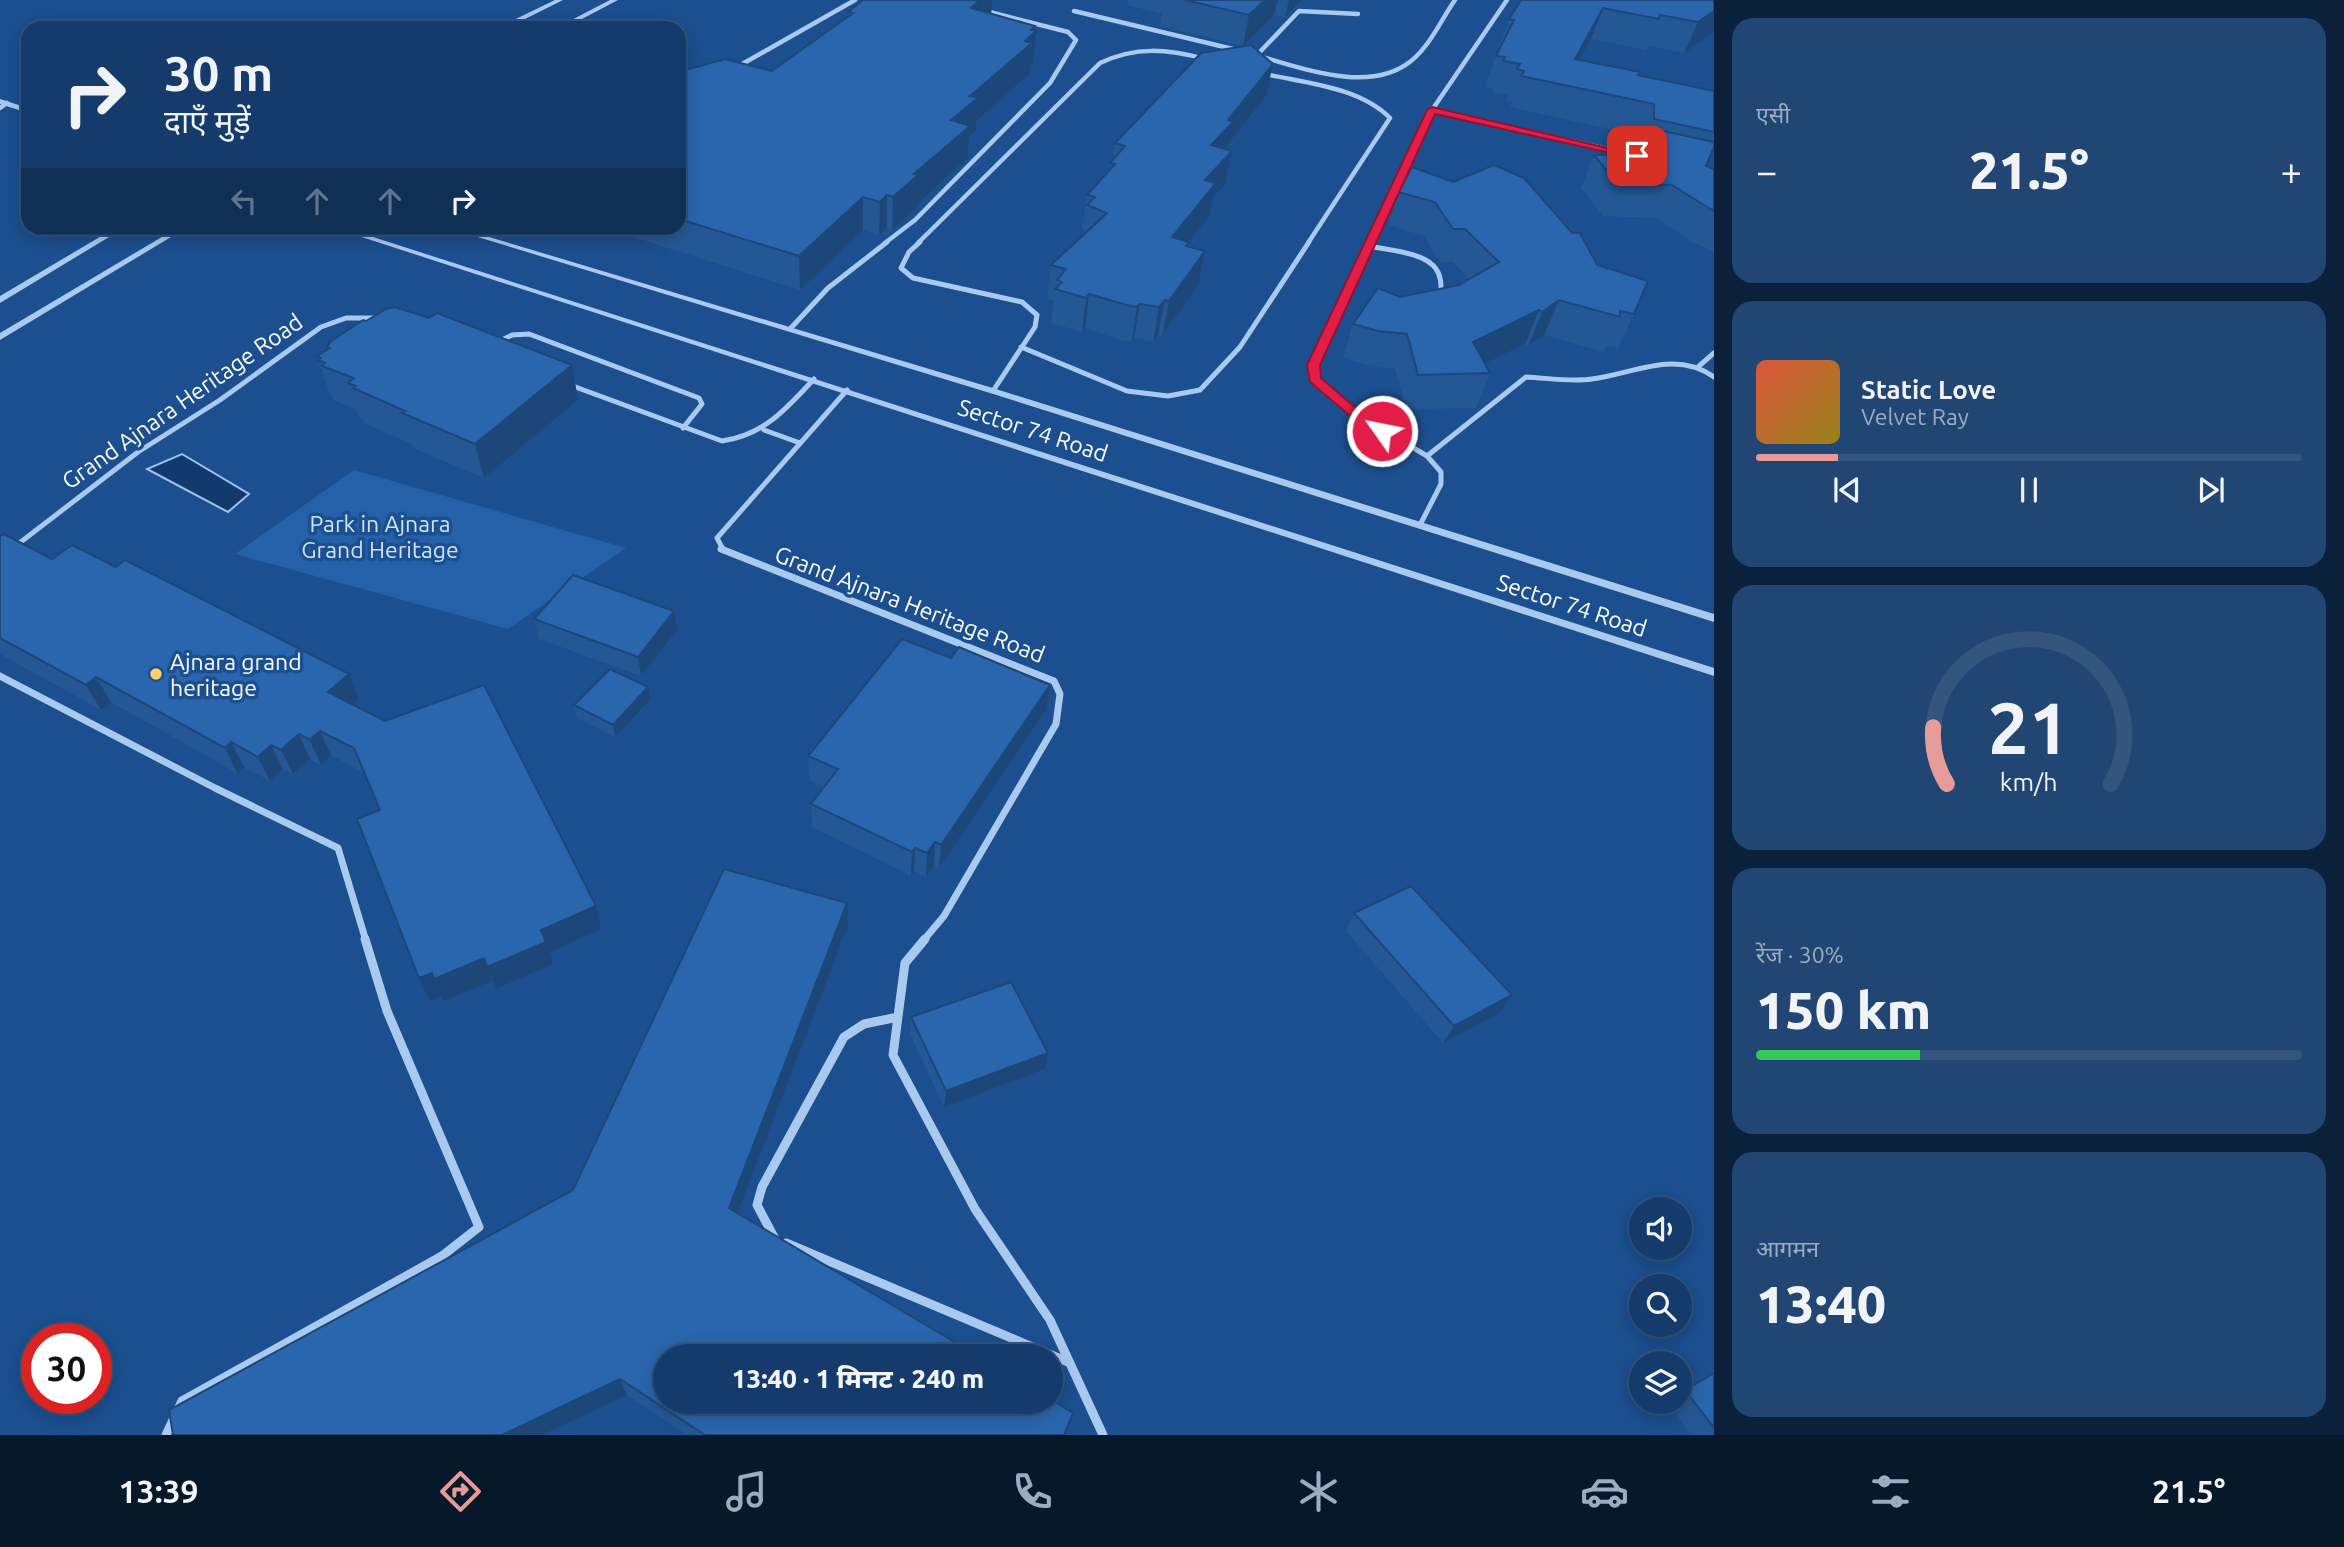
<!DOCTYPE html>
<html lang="hi">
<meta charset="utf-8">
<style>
body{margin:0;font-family:Ubuntu,"Noto Sans Devanagari",sans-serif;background:#214673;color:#f1f3f6;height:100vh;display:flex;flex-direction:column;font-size:26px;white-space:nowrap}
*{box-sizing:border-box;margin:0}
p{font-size:23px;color:#9dadc1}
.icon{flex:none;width:38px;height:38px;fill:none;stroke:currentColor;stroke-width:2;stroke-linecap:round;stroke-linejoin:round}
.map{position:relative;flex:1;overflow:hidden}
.side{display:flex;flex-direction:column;gap:18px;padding:18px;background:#0b203b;width:630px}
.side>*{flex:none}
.hud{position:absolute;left:21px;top:21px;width:665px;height:214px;border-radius:21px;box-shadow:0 4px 18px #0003,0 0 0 2px #33557e;background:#143b6b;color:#f1f3f6;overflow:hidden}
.controls{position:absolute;left:1629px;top:1197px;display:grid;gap:14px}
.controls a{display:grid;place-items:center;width:63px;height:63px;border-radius:50%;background:#143b6b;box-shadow:0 4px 18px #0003,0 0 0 2px #33557e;font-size:35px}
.speed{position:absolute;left:21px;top:1323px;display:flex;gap:14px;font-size:35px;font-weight:700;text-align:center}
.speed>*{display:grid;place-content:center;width:91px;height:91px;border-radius:50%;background:#143b6b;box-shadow:0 4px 18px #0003,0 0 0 2px #33557e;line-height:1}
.speed .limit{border:10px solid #d22;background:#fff;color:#111}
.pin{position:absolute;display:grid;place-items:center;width:60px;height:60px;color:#fff;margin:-30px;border-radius:14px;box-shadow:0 4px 10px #0006}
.me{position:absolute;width:77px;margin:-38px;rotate:303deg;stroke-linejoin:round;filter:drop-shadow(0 0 5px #0008)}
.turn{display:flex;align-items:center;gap:24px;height:147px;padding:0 28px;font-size:32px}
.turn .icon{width:91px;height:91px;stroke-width:2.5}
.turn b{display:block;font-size:49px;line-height:60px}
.lanes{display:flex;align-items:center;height:66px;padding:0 28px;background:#0003;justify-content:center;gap:35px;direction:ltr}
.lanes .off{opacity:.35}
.big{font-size:52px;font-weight:800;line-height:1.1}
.side .tile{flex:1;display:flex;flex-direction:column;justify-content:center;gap:10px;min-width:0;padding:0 24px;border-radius:21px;background:#214673}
.side .dial{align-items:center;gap:0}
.dial svg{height:182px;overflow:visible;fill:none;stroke:#33557e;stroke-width:7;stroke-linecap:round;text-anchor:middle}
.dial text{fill:#f1f3f6;stroke:none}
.song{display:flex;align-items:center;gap:21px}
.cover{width:84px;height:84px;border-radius:10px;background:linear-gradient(135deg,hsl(10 70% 55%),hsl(50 70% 35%))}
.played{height:7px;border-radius:4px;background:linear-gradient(90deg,#e69b98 15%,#33557e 15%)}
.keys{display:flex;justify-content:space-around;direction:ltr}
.heat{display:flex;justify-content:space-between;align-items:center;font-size:38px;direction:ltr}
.charge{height:10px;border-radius:5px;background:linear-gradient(90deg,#34c759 30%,#33557e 0)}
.trip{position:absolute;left:653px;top:1344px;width:410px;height:70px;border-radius:35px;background:#143b6b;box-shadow:0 4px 18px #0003,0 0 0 2px #33557e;font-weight:800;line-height:70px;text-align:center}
.tabs{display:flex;height:112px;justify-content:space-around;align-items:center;background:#08182b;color:#9dadc1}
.tabs .icon{width:49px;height:49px}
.tabs .on{color:#e69b98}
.tabs b{font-size:32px;color:#f1f3f6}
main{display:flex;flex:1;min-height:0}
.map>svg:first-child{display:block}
.green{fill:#2461a8}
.water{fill:#123a6d;stroke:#9cc4f0;stroke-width:2}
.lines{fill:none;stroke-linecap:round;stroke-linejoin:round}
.minor-far3{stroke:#a9c9ee;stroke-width:4.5}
.minor-far2{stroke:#a9c9ee;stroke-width:5}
.minor-far1{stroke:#a9c9ee;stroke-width:7}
.minor{stroke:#a9c9ee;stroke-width:9}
.tertiary{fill:#a9c9ee;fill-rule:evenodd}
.wall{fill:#245895}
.shaded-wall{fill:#1d4779}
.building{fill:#2a66ad;stroke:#1d4779;stroke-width:2}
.route{fill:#e11d48;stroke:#92132f;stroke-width:2}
.poi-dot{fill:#ffd166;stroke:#1b4f8f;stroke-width:2.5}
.labels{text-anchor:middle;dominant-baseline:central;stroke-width:7;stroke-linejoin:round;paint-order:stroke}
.street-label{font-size:23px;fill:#fff;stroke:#1b4f8f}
.park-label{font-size:23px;fill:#cfe3fa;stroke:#1b4f8f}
.poi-label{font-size:23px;fill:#fff;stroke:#1b4f8f;text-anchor:start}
</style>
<main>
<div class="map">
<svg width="1714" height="1435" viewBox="0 0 1714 1435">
<rect width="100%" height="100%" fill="#1b4f8f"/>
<path class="green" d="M 354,470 L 626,548 L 508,629 L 235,554 Z"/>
<path class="water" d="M 182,454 L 249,494 L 228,512 L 147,469 Z"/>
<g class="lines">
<path class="minor-far3" d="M 1074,11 L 1237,50
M 1255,55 C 1300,67 1369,95 1411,61 C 1430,46 1441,20 1455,0
M 1257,55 L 1299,11 L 1358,14
M 737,67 L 855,0
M 1261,73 C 1303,83 1358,86 1390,118 L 1308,243
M 0,108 L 7,103
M 1432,110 L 1643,157
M 885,243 L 915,220 L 1050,83 L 1076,40 L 1068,32 L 982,10
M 918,243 L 1100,63 C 1136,46 1167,49 1205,59
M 1370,243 L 1432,110 L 1507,0"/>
<path class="minor-far2" d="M 920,242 L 909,252 L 901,268 L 913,278 L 1022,302 L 1037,315 L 1035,327 L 993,391
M 1371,242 L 1314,365 L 1314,379 L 1353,412 L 1427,456 L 1441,472 L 1441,484 L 1420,525
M 1369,246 C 1387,250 1425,252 1436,269 C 1442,277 1441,287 1441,296
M 790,329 L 828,288 L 887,242
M 496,343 L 512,335 L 529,334 L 699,398 L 702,404 L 683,428
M 1021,347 L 1127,391 L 1168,396 L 1200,390 L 1240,347 L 1309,242
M 1699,366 L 1714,353
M 570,385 L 722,441 C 764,435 786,409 814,379
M 764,430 L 800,443
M 1427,456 L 1526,377 C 1547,378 1571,382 1592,379 C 1633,374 1675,349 1714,377
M 9,551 L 138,452 L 220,400 L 321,327 L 346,318 L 381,318
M 724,551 L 717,538 L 847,390"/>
<path class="minor-far1" d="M 721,549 L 1054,681 L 1060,694 L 1056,724 L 944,916 L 923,941
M 0,558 L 12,549
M 0,676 L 215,788 L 338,848 L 366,941"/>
<path class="minor" d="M 925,939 L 905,963 L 893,1055 L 975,1209 L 1050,1320 L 1103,1435
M 775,1239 L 757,1205 L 762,1187 L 844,1037 L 864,1024 L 898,1017
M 786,1243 L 1068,1362
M 166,1435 L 182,1401 L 442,1256 L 479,1227 L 387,1011 L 365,939"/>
<path class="tertiary" d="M 555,0 L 563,0 L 507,28 L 497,28 Z
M 610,0 L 618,0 L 565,28 L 556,28 Z
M 0,99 L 28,108 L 28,113 L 0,104 Z
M 115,228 L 124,228 L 0,303 L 0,296 Z
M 177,228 L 186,228 L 0,340 L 0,333 Z
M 334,228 L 345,228 L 1714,668 L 1714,676 Z
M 448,228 L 459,228 L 996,389 L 1714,614 L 1714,622 L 990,393 Z"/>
</g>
<path class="wall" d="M 863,0 L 992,0 L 991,13 L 1035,26 L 1035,31 L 1036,31 L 1033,62 L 1030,65 L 1029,74 L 976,121 L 976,130 L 969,136 L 968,158 L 917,204 L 917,208 L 892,230 L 887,228 L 879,235 L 863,230 L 800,290 L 630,236 L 629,228 L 679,228 L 679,73 L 772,71 L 848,17 L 848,12 Z
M 1128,0 L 1302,0 L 1285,17 L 1274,15 L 1243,46 L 1160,26 L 1162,14 L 1127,5 Z
M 1521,0 L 1714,0 L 1714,32 L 1684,53 L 1648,46 L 1646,50 L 1591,39 L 1580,60 L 1638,75 L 1714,91 L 1714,150 L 1713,150 L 1706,166 L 1714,169 L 1714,252 L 1691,241 L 1656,218 L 1603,216 L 1581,188 L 1594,155 L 1642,155 L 1643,152 L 1640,151 L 1640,136 L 1510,107 L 1512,102 L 1506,101 L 1508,95 L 1493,92 L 1494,89 L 1485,87 L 1509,19 Z
M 1266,96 L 1228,144 L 1227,150 L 1232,151 L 1225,184 L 1213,198 L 1209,216 L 1188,242 L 1188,247 L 1198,285 L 1162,336 L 1158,335 L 1153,342 L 1134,338 L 1132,341 L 1124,341 L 1085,328 L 1082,332 L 1051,323 L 1054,301 L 1047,299 L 1051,265 L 1083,236 L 1084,229 L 1082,228 L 1087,195 L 1109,171 L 1110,163 L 1113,159 L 1115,143 Z
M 1412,167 L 1597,265 L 1634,314 L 1618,348 L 1607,346 L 1604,352 L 1544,335 L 1528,346 L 1525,344 L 1485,364 L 1490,373 L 1476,408 L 1406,409 L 1395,369 L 1366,365 L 1343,358 L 1353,324 L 1400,297 L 1459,285 L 1469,279 L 1453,262 L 1441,263 L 1424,236 L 1388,225 L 1398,192 Z
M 366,321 L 572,365 L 578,400 L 484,478 L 413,448 L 412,444 L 364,423 L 363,419 L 359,417 L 357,410 L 333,400 L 332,396 L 330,395 L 317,356 L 328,349 L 327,347 Z
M 0,536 L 52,559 L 359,699 L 352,704 L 596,906 L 601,929 L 550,952 L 553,964 L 496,989 L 492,981 L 444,1001 L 442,996 L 430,1001 L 380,810 L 364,773 L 331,755 L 321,765 L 310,759 L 293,774 L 283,769 L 270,781 L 244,767 L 237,773 L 111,702 L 101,710 L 0,654 Z
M 534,619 L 677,630 L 641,676 L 539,639 Z
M 951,658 L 1050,685 L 1046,710 L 939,868 L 934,866 L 926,877 L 914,871 L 911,876 L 812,827 L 811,804 L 824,787 L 809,780 L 808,756 Z
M 650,700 L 615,737 L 577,718 L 574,705 Z
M 1354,913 L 1512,995 L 1501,1012 L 1443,1043 L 1346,931 Z
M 848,926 L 737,1213 L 1064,1435 L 687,1435 L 627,1395 L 542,1435 L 573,1190 Z
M 911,1017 L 1048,1053 L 1045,1069 L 944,1107 L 910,1034 Z
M 1714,1373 L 1714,1435 L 1692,1435 L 1667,1402 L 1680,1402 L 1680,1394 Z"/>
<path class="shaded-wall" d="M 980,0 L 992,0 L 991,18 L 971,8 Z
M 1265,0 L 1278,0 L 1274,15 L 1243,46 L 1249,15 Z
M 1289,0 L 1302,0 L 1285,17 Z
M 1603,8 L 1591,39 L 1566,85 L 1575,59 Z
M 1714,11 L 1714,32 L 1684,53 L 1698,22 Z
M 1035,26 L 1035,32 L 1036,31 L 1033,62 L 1030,65 L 1029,74 L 976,121 L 976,130 L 969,136 L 968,158 L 917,204 L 917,208 L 892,230 L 893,197 L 914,174 L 951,120 L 970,96 L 1025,41 L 1031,30 Z
M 1273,64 L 1266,96 L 1228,144 L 1226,154 L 1211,145 L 1228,120 Z
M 1232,151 L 1225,184 L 1213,198 L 1209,216 L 1166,271 L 1172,237 L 1205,180 Z
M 887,195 L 887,228 L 879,235 L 880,202 Z
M 863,197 L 863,230 L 800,290 L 799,256 Z
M 1205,251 L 1198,285 L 1162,336 L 1169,301 Z
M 1089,294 L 1085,328 L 1082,332 L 1086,298 Z
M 1165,300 L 1158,335 L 1153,342 L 1159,307 Z
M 1559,300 L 1544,335 L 1528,346 L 1542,312 Z
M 1140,304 L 1134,338 L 1132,341 L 1137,307 Z
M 1539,310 L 1525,344 L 1466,373 L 1473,342 Z
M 572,365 L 578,400 L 484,478 L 475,444 Z
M 674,611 L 677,630 L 641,676 L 638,657 Z
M 349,674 L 359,699 L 339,717 L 328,692 Z
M 96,677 L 111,702 L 101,710 L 86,685 Z
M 1050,685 L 1046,710 L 939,868 L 941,845 Z
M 648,687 L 650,700 L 615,737 L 613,725 Z
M 320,731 L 331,755 L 321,765 L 310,740 Z
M 299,734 L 310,759 L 293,774 L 281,750 Z
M 231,742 L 244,767 L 237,773 L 225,748 Z
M 271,745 L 283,769 L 270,781 L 258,757 Z
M 935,842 L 934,866 L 926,877 L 927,853 Z
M 915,848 L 914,871 L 911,876 L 912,852 Z
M 847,903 L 848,926 L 732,1227 L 729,1208 Z
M 596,906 L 601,929 L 550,952 L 553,964 L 496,989 L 487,967 L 541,930 Z
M 484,958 L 492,981 L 444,1001 L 434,979 Z
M 432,973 L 442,996 L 430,1001 L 419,978 Z
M 1512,995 L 1501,1012 L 1443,1043 L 1454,1026 Z
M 1048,1053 L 1045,1069 L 944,1107 L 946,1091 Z
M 620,1379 L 627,1395 L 542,1435 L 502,1435 Z"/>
<path class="building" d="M 863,0 L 980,0 L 971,8 L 1035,26 L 1031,30 L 1036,31 L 1025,41 L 1032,43 L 970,96 L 978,98 L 951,120 L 970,126 L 914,174 L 918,175 L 893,197 L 887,195 L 880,202 L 863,197 L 799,256 L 679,219 L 679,73 L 682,71 L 725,59 L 772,71 L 853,13 L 848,12 Z
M 1185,0 L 1265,0 L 1249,15 Z
M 1521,0 L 1714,0 L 1714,11 L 1698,22 L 1660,15 L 1659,19 L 1603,8 L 1575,59 L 1640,72 L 1638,75 L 1714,91 L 1714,132 L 1654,119 L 1654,104 L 1521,76 L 1524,71 L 1517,69 L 1520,64 L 1503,61 L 1505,57 L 1496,56 L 1514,20 L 1509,19 Z
M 1251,45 L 1273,64 L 1228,120 L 1233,122 L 1211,145 L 1232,151 L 1205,180 L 1216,183 L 1172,237 L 1189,242 L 1186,246 L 1205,251 L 1169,301 L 1165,300 L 1159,307 L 1140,304 L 1137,307 L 1130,306 L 1089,294 L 1086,298 L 1055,289 L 1062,282 L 1057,280 L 1066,269 L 1051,265 L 1107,213 L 1087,205 L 1095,197 L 1087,195 L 1115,164 L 1110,163 L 1125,146 L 1115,143 L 1201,53 Z
M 1654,129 L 1714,142 L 1714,147 L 1706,166 L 1714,169 L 1714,211 L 1707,207 L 1672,185 L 1617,183 L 1594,155 L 1653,155 Z
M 1494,165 L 1524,178 L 1572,233 L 1580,233 L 1597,265 L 1648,281 L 1634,314 L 1620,311 L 1620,317 L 1559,300 L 1542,312 L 1539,310 L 1473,342 L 1490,373 L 1418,375 L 1407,334 L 1378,331 L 1353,324 L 1378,288 L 1400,297 L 1459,285 L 1499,262 L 1465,229 L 1453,229 L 1435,202 L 1398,192 L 1412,167 L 1453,182 Z
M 395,307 L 429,318 L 437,313 L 572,365 L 475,444 L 402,413 L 405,411 L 353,388 L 356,386 L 348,383 L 354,378 L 322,366 L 325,363 L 318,360 L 321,358 L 317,356 L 330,348 L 327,347 L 330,342 L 363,320 L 366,321 L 386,309 Z
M 4,534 L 52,559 L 72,545 L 116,567 L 125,560 L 349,674 L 328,692 L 385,721 L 484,685 L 596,906 L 541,930 L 546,942 L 487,967 L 484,958 L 434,979 L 432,973 L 419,978 L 357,819 L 380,810 L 354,748 L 320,731 L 310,740 L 299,734 L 281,750 L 271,745 L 258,757 L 231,742 L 225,748 L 96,677 L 86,685 L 0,638 L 0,536 Z
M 573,575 L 674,611 L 638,657 L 534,619 Z
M 902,639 L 951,658 L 959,647 L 1050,685 L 941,845 L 935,842 L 927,853 L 915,848 L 912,852 L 811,804 L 838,769 L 808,756 Z
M 610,669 L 648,687 L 613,725 L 574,705 Z
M 724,869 L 847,903 L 729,1208 L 978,1356 L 665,1356 L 665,1402 L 1050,1402 L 1050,1399 L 1073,1413 L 1064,1435 L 705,1435 L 620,1379 L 502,1435 L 173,1435 L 169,1410 L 573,1190 Z
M 1411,886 L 1512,995 L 1454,1026 L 1354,913 Z
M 1011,982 L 1048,1053 L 946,1091 L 911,1017 Z
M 1714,1373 L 1714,1428 L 1685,1390 Z"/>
<path class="route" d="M 1432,107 L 1642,156 L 1637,159 L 1435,114 L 1320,365 L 1321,378 L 1357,409 L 1387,428 L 1389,431 L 1382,435 L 1348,414 L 1310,382 L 1307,365 L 1427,110 Z"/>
<circle class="poi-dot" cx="156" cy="674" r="7"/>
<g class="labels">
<g class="street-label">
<text transform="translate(182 401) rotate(-35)">Grand Ajnara Heritage Road</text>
<text transform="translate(1033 430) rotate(18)">Sector 74 Road</text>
<text transform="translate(910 604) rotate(21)">Grand Ajnara Heritage Road</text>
<text transform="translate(1572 605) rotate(18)">Sector 74 Road</text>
</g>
<g class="park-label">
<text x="380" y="523">Park in Ajnara<tspan x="380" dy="26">Grand Heritage</tspan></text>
</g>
<g class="poi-label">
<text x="170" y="661">Ajnara grand<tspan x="170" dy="26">heritage</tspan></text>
</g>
</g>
</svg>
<div class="controls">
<a><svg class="icon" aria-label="sound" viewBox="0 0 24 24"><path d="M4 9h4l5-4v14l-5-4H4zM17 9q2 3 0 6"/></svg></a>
<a><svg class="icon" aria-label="search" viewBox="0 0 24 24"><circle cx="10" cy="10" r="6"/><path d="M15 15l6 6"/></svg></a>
<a><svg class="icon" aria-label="layers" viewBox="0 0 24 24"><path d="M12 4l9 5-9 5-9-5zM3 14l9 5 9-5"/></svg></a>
</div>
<div class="speed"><div class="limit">30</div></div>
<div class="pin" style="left:1637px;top:156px;background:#d93025"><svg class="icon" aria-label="arrive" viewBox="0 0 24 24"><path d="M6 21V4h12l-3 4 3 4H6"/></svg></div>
<svg class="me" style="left:1382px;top:431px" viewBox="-20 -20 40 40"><circle r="17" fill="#e11d48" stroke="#fff" stroke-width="3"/><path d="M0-11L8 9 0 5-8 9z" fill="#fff"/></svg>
<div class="trip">13:40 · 1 मिनट · 240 m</div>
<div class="hud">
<div class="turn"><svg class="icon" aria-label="right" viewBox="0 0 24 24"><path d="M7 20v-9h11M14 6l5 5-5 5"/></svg><div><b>30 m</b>दाएँ मुड़ें</div></div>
<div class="lanes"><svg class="icon off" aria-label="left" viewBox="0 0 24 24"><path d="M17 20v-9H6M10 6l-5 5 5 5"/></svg><svg class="icon off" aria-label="ahead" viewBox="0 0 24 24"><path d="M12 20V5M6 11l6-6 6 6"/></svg><svg class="icon off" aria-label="ahead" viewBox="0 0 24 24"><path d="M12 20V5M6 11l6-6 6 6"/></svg><svg class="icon" aria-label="right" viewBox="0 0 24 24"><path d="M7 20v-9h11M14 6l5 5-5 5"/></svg></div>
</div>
</div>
<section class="side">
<div class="tile"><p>एसी</p>
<div class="heat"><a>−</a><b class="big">21.5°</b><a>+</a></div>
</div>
<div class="tile">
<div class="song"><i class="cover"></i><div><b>Static Love</b><p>Velvet Ray</p></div></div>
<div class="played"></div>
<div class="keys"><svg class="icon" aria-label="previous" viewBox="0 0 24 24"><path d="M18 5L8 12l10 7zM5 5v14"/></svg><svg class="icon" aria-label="pause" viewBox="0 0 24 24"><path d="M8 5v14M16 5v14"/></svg><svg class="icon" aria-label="next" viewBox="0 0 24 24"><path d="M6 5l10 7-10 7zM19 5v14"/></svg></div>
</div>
<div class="tile dial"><svg viewBox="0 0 100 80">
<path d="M14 69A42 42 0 1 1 86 69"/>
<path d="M14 69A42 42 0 0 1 8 44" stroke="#e69b98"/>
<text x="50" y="56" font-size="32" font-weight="700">21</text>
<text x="50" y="72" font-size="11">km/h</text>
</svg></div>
<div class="tile"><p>रेंज · 30%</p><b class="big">150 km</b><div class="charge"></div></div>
<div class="tile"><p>आगमन</p><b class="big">13:40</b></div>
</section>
</main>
<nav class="tabs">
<b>13:39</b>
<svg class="icon on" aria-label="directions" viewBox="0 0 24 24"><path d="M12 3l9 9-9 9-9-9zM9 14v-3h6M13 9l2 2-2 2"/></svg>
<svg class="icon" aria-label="music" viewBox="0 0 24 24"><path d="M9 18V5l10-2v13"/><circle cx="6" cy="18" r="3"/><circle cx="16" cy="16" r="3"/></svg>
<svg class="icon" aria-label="phone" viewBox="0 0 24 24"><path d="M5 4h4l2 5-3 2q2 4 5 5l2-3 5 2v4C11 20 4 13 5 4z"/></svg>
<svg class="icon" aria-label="climate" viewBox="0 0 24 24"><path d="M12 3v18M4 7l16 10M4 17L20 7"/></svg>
<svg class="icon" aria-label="car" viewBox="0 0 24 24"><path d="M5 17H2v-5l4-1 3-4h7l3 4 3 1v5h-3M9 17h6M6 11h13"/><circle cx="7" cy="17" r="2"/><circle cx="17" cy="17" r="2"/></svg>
<svg class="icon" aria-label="filters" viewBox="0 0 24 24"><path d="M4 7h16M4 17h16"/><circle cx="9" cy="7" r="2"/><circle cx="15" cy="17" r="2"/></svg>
<b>21.5°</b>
</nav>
